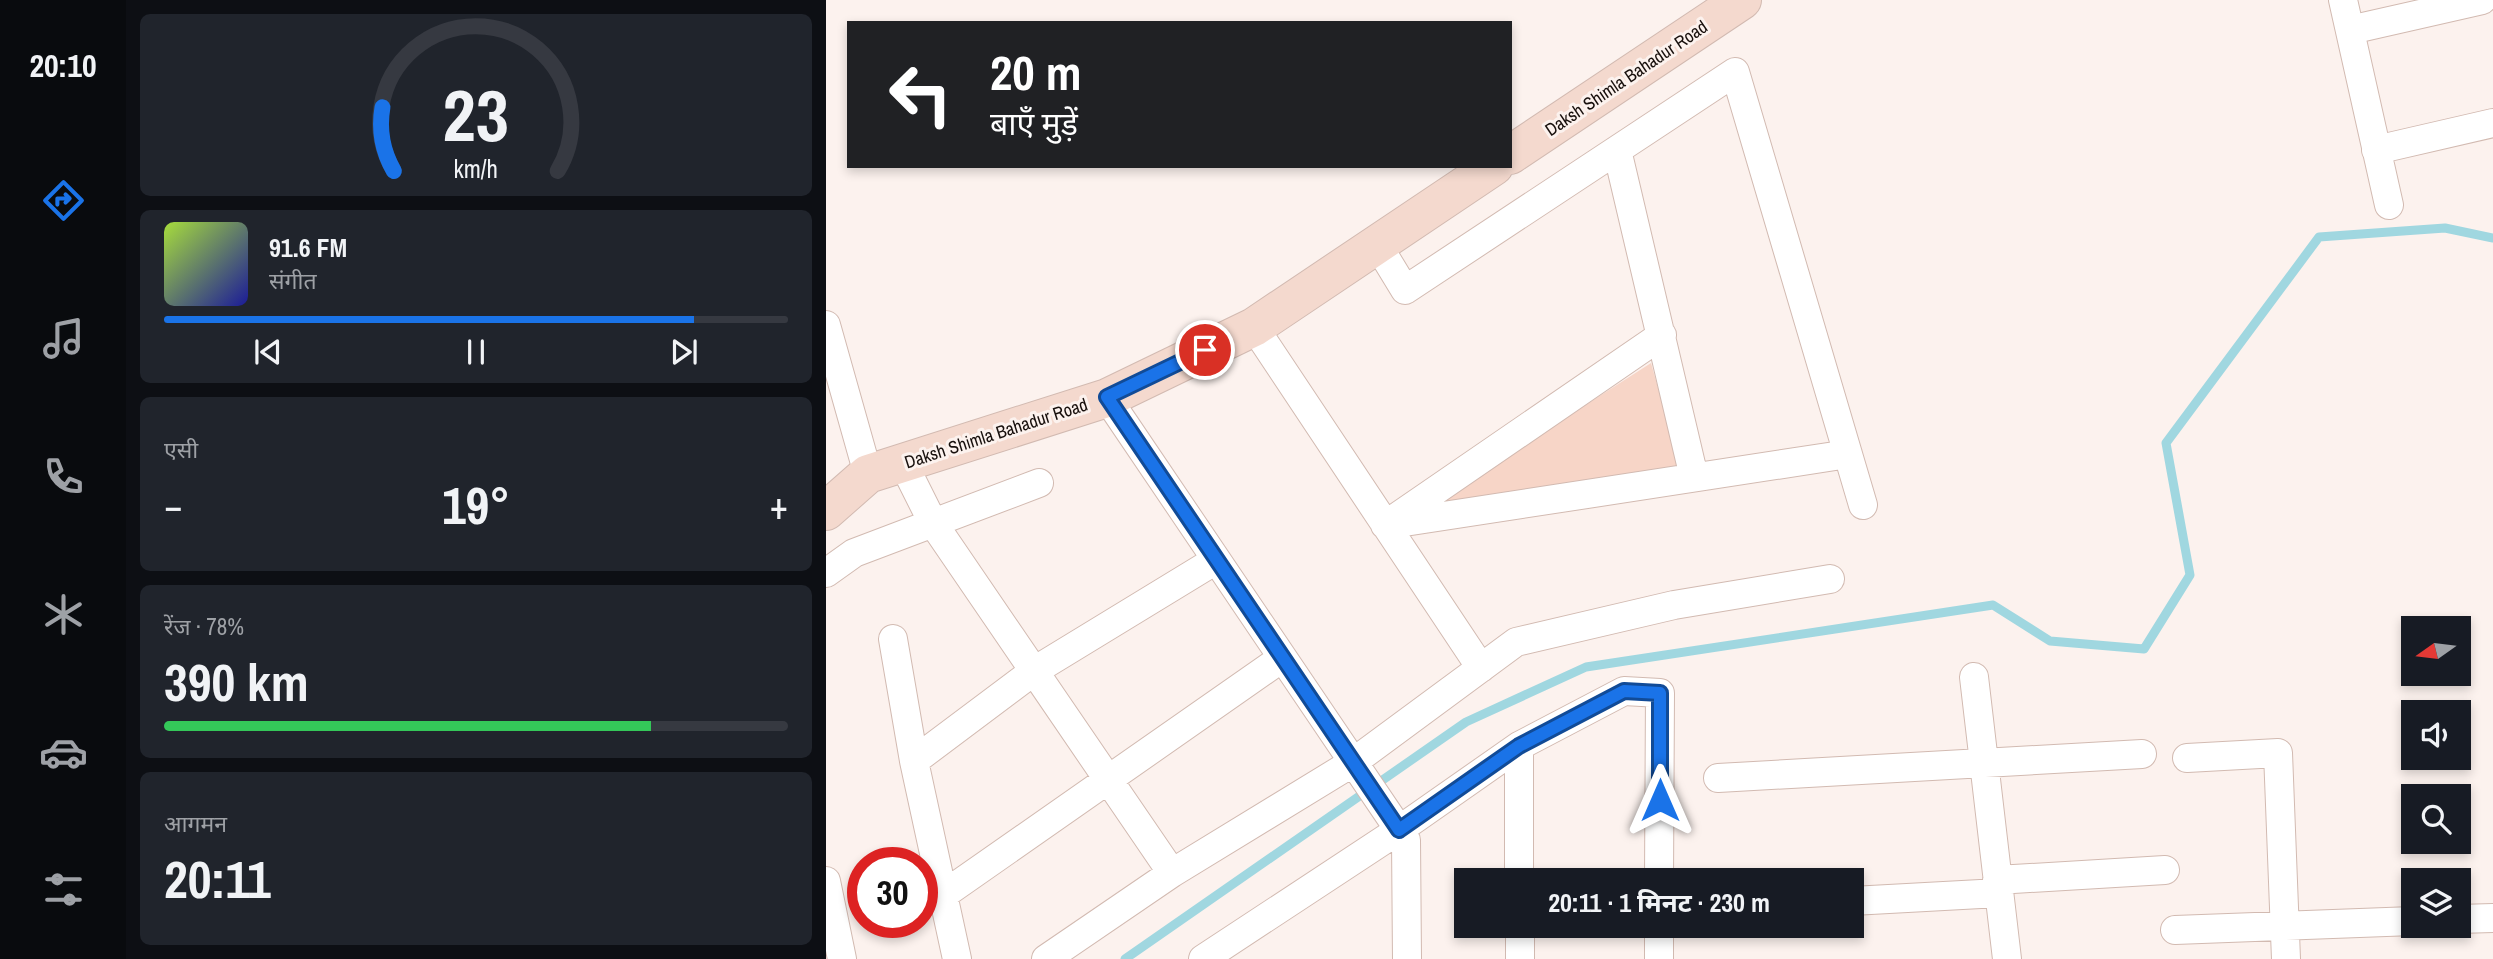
<!DOCTYPE html>
<html lang="hi">
<meta charset="utf-8">
<style>
body{margin:0;font-family:"Archivo Narrow","Noto Sans Devanagari",sans-serif;background:#20242c;color:#f1f3f6;height:100vh;display:flex;flex-direction:column;font-size:26px;white-space:nowrap}
*{box-sizing:border-box;margin:0}
p{font-size:23px;color:#9ea1a6}
.icon{flex:none;width:38px;height:38px;fill:none;stroke:currentColor;stroke-width:2;stroke-linecap:round;stroke-linejoin:round}
.map{position:relative;flex:1;overflow:hidden}
.sheet{display:flex;flex-direction:column;gap:14px;padding:14px;background:#0d0f14;width:700px}
.sheet>*{flex:none}
.hud{position:absolute;left:21px;top:21px;width:665px;height:147px;border-radius:0px;box-shadow:0 4px 10px #0003;background:#202124;color:#fff;overflow:hidden}
.needle{width:46px;rotate:256deg}
.controls{position:absolute;left:1575px;top:616px;display:grid;gap:14px}
.controls a{display:grid;place-items:center;width:70px;height:70px;border-radius:0px;background:#171b24;box-shadow:0 4px 10px #0003;font-size:35px}
.speed{position:absolute;left:21px;top:847px;display:flex;gap:14px;font-size:35px;font-weight:700;text-align:center}
.speed>*{display:grid;place-content:center;width:91px;height:91px;border-radius:50%;background:#171b24;box-shadow:0 4px 10px #0003;line-height:1}
.speed .limit{border:10px solid #d22;background:#fff;color:#111}
.pin{position:absolute;display:grid;place-items:center;width:60px;height:60px;color:#fff;margin:-30px;border:4px solid #fff;border-radius:50%;box-shadow:0 2px 7px #0007}
.me{position:absolute;width:77px;margin:-38px;rotate:0deg;stroke-linejoin:round;filter:drop-shadow(0 0 5px #0008)}
.turn{display:flex;align-items:center;gap:24px;height:147px;padding:0 28px;font-size:32px}
.turn .icon{width:91px;height:91px;stroke-width:2.5}
.turn b{display:block;font-size:49px;line-height:60px}
.big{font-size:52px;font-weight:700;line-height:1.1}
.sheet .tile{flex:1;display:flex;flex-direction:column;justify-content:center;gap:10px;min-width:0;padding:0 24px;border-radius:10px;background:#20242c}
.sheet .dial{align-items:center;gap:0}
.dial svg{height:182px;overflow:visible;fill:none;stroke:#363941;stroke-width:7;stroke-linecap:round;text-anchor:middle}
.dial text{fill:#f1f3f6;stroke:none}
.song{display:flex;align-items:center;gap:21px}
.cover{width:84px;height:84px;border-radius:10px;background:linear-gradient(135deg,hsl(80 70% 55%),hsl(240 70% 35%))}
.played{height:7px;border-radius:4px;background:linear-gradient(90deg,#1a73e8 85%,#363941 85%)}
.keys{display:flex;justify-content:space-around;direction:ltr}
.heat{display:flex;justify-content:space-between;align-items:center;font-size:38px;direction:ltr}
.charge{height:10px;border-radius:5px;background:linear-gradient(90deg,#34c759 78%,#363941 0)}
.trip{position:absolute;left:628px;top:868px;width:410px;height:70px;border-radius:0px;background:#171b24;box-shadow:0 4px 10px #0003;font-weight:700;line-height:70px;text-align:center}
main{display:flex;flex:1;min-height:0}
.dock{display:flex;flex-direction:column;width:126px;justify-content:space-around;align-items:center;background:#090b0e;color:#9ea1a6}
.dock .icon{width:49px;height:49px}
.dock .active{color:#1a73e8}
.dock b{font-size:32px;color:#f1f3f6}
.map>svg:first-child{display:block}
.green{fill:#f7d5c7}
.lines{fill:none;stroke-linecap:round;stroke-linejoin:round}
.stream{stroke:#a0d7e0;stroke-width:9}
.street-casing{stroke:#d2bab1;stroke-width:30}
.secondary-casing{stroke:#d2bab1;stroke-width:40}
.street{stroke:#fff;stroke-width:28}
.secondary{stroke:#f4d9ce;stroke-width:38}
.route-casing{stroke:#114b97;stroke-width:18}
.route{stroke:#1a73e8;stroke-width:12}
.labels{text-anchor:middle;dominant-baseline:central;stroke-width:6;stroke-linejoin:round;paint-order:stroke}
.street-label{font-size:18px;fill:#18100d;stroke:#fcf2ee}
</style>
<main>
<nav class="dock">
<b>20:10</b>
<svg class="icon active" aria-label="directions" viewBox="0 0 24 24"><path d="M12 3l9 9-9 9-9-9zM9 14v-3h6M13 9l2 2-2 2"/></svg>
<svg class="icon" aria-label="music" viewBox="0 0 24 24"><path d="M9 18V5l10-2v13"/><circle cx="6" cy="18" r="3"/><circle cx="16" cy="16" r="3"/></svg>
<svg class="icon" aria-label="phone" viewBox="0 0 24 24"><path d="M5 4h4l2 5-3 2q2 4 5 5l2-3 5 2v4C11 20 4 13 5 4z"/></svg>
<svg class="icon" aria-label="climate" viewBox="0 0 24 24"><path d="M12 3v18M4 7l16 10M4 17L20 7"/></svg>
<svg class="icon" aria-label="car" viewBox="0 0 24 24"><path d="M5 17H2v-5l4-1 3-4h7l3 4 3 1v5h-3M9 17h6M6 11h13"/><circle cx="7" cy="17" r="2"/><circle cx="17" cy="17" r="2"/></svg>
<svg class="icon" aria-label="filters" viewBox="0 0 24 24"><path d="M4 7h16M4 17h16"/><circle cx="9" cy="7" r="2"/><circle cx="15" cy="17" r="2"/></svg>
</nav>
<section class="sheet">
<div class="tile dial"><svg viewBox="0 0 100 80">
<path d="M14 69A42 42 0 1 1 86 69"/>
<path d="M14 69A42 42 0 0 1 9 41" stroke="#1a73e8"/>
<text x="50" y="56" font-size="32" font-weight="700">23</text>
<text x="50" y="72" font-size="11">km/h</text>
</svg></div>
<div class="tile">
<div class="song"><i class="cover"></i><div><b>91.6 FM</b><p>संगीत</p></div></div>
<div class="played"></div>
<div class="keys"><svg class="icon" aria-label="previous" viewBox="0 0 24 24"><path d="M18 5L8 12l10 7zM5 5v14"/></svg><svg class="icon" aria-label="pause" viewBox="0 0 24 24"><path d="M8 5v14M16 5v14"/></svg><svg class="icon" aria-label="next" viewBox="0 0 24 24"><path d="M6 5l10 7-10 7zM19 5v14"/></svg></div>
</div>
<div class="tile"><p>एसी</p>
<div class="heat"><a>−</a><b class="big">19°</b><a>+</a></div>
</div>
<div class="tile"><p>रेंज · 78%</p><b class="big">390 km</b><div class="charge"></div></div>
<div class="tile"><p>आगमन</p><b class="big">20:11</b></div>
</section>
<div class="map">
<svg width="1667" height="959" viewBox="0 0 1667 959">
<rect width="100%" height="100%" fill="#fcf2ee"/>
<path class="green" d="M 825,363 L 855,469 L 596,510 Z"/>
<g class="lines">
<path class="stream" d="M 299,959 L 640,722 L 760,667 L 1167,605 L 1224,641 L 1318,649 L 1364,575 L 1340,443 L 1493,237 L 1619,228 L 1667,238"/>
<g class="street-casing">
<path id="street" d="M 1517,0 L 1563,205
M 1524,30 L 1656,0
M 791,150 L 868,477
M 1550,150 L 1667,123
M 551,244 L 579,290 L 909,72 L 1037,505
M 0,325 L 42,474
M 428,327 L 655,668
M 281,398 L 580,840 L 581,959
M 77,463 L 107,523 L 346,873
M 565,521 L 836,335
M 559,525 L 1022,454
M 0,573 L 28,553 L 213,483
M 67,639 L 88,761 L 131,959
M 1148,677 L 1181,959
M 693,746 L 693,880
M 1361,758 L 1452,753 L 1460,959
M 88,761 L 208,671 L 390,560
M 892,778 L 1316,754
M 1171,880 L 1339,870
M 0,881 L 16,959
M 117,895 L 456,658
M 1026,901 L 1173,893
M 1633,919 L 1667,918
M 694,926 L 694,959
M 1349,930 L 1587,921
M 220,959 L 346,873 L 526,763 L 690,642 L 848,605 L 1004,579
M 377,959 L 573,830 L 693,746 L 798,691 L 834,693 L 833,880
M 833,959 L 833,926"/>
</g>
<g class="secondary-casing">
<path id="secondary" d="M 684,155 L 916,0
M 0,511 L 42,474 L 281,398 L 428,327 L 668,166"/>
</g>
<use href="#street" class="street"/>
<use href="#secondary" class="secondary"/>
</g>
<g class="lines">
<g class="route-casing">
<path id="route" d="M 379,350 L 281,397 L 573,830 L 693,746 L 798,691 L 834,693 L 834,800"/>
</g>
<use href="#route" class="route"/>
</g>
<g class="labels">
<g class="street-label">
<text transform="translate(800 78) rotate(-34)">Daksh Shimla Bahadur Road</text>
<text transform="translate(170 433) rotate(-18)">Daksh Shimla Bahadur Road</text>
</g>
</g>
</svg>
<div class="controls">
<a><svg class="needle" viewBox="-14 -14 28 28"><path d="M0-13l5 13h-10z" fill="#e53935"/><path d="M0 13l5-13h-10z" fill="#9ea1a6"/></svg></a>
<a><svg class="icon" aria-label="sound" viewBox="0 0 24 24"><path d="M4 9h4l5-4v14l-5-4H4zM17 9q2 3 0 6"/></svg></a>
<a><svg class="icon" aria-label="search" viewBox="0 0 24 24"><circle cx="10" cy="10" r="6"/><path d="M15 15l6 6"/></svg></a>
<a><svg class="icon" aria-label="layers" viewBox="0 0 24 24"><path d="M12 4l9 5-9 5-9-5zM3 14l9 5 9-5"/></svg></a>
</div>
<div class="speed"><div class="limit">30</div></div>
<div class="pin" style="left:379px;top:350px;background:#d93025"><svg class="icon" aria-label="arrive" viewBox="0 0 24 24"><path d="M6 21V4h12l-3 4 3 4H6"/></svg></div>
<svg class="me" style="left:834px;top:800px" viewBox="-20 -20 40 40"><path d="M0-17L14 15 0 8-14 15z" fill="#1a73e8" stroke="#fff" stroke-width="4"/></svg>
<div class="trip">20:11 · 1 मिनट · 230 m</div>
<div class="hud">
<div class="turn"><svg class="icon" aria-label="left" viewBox="0 0 24 24"><path d="M17 20v-9H6M10 6l-5 5 5 5"/></svg><div><b>20 m</b>बाएँ मुड़ें</div></div>
</div>
</div>
</main>
